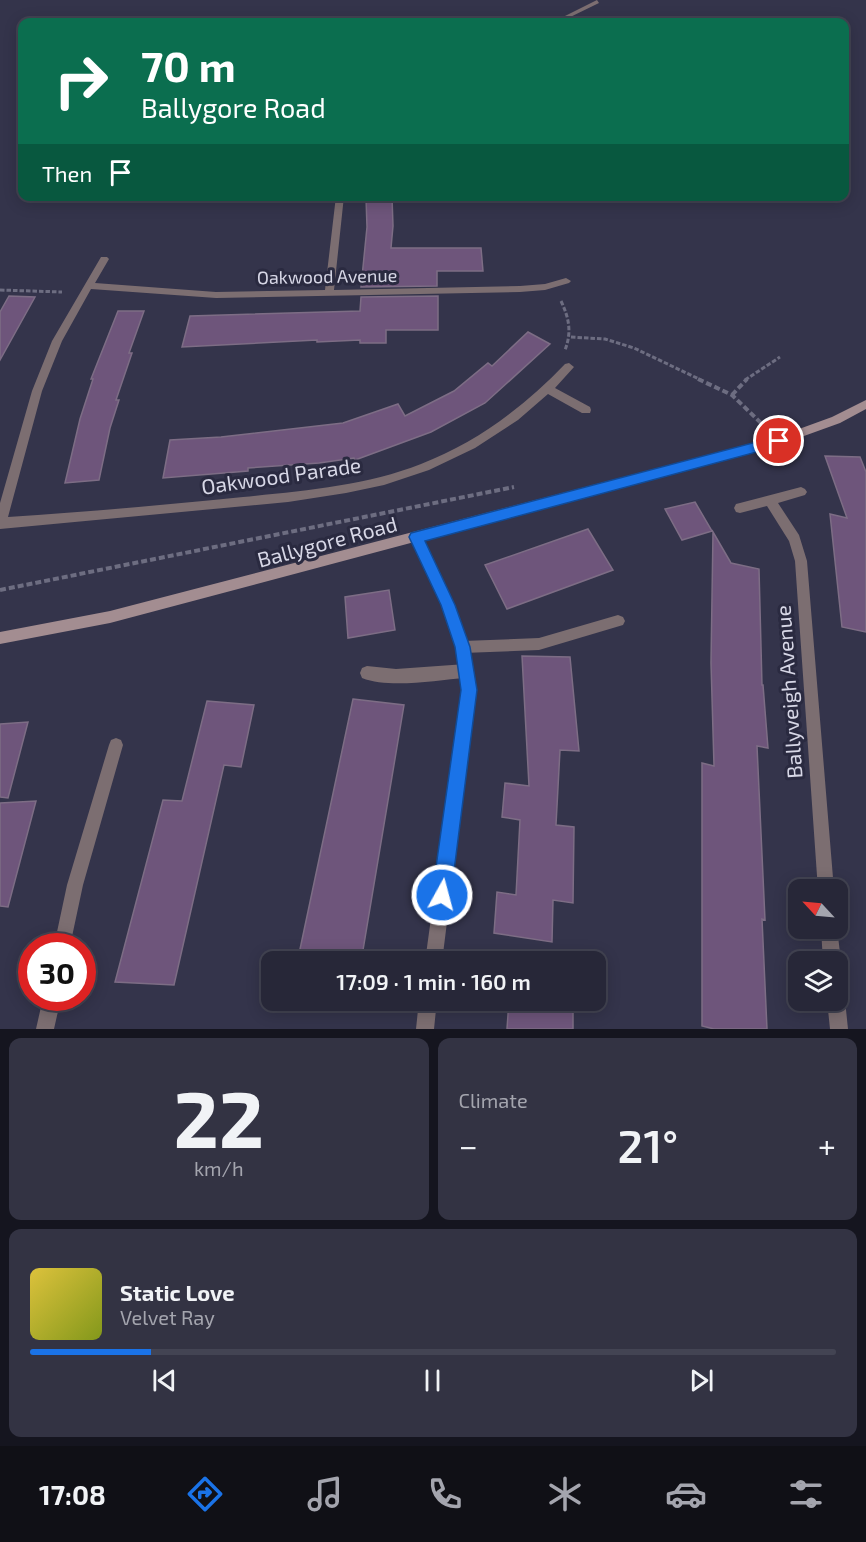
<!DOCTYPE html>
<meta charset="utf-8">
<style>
body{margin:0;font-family:"Exo 2",sans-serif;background:#333343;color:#f1f3f6;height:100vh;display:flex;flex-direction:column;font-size:22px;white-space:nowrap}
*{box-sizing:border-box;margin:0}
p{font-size:20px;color:#a4a5ae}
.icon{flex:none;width:33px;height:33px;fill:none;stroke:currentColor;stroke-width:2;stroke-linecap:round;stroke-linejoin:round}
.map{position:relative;height:1029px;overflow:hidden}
.drawer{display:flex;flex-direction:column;gap:9px;padding:9px;background:#15151f;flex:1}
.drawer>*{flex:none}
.top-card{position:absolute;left:18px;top:18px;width:831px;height:183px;border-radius:12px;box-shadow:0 3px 15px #0003,0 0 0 2px #434453;background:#0b6e4f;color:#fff;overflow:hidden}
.needle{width:39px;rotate:296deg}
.fabs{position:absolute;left:788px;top:879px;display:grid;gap:12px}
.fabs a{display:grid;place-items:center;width:60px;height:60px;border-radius:12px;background:#272738;box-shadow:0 3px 15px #0003,0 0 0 2px #434453;font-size:30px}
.speed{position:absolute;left:18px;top:933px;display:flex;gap:12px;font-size:30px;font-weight:700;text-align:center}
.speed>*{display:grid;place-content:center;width:78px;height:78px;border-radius:50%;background:#272738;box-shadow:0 3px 15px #0003,0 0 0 2px #434453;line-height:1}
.speed .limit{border:9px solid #d22;background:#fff;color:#111}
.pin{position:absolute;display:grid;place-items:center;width:51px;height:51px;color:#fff;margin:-26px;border:3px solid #fff;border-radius:50%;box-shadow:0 2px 6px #0007}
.me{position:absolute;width:66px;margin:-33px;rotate:7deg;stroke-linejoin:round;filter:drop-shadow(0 0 4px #0008)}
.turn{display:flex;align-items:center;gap:21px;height:126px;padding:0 24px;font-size:27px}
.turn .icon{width:78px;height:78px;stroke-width:2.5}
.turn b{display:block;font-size:42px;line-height:51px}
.then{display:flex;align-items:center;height:57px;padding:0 24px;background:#0003;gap:12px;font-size:22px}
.big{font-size:45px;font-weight:600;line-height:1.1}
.drawer .widget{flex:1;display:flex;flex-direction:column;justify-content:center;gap:9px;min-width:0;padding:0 21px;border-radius:12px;background:#333343}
.drawer .dial{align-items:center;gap:0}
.dial b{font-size:78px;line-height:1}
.song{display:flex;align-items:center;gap:18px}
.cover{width:72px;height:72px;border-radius:9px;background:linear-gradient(135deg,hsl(50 70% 55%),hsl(70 70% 35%))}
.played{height:6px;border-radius:3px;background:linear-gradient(90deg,#1a73e8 15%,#434453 15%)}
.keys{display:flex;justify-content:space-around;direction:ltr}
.heat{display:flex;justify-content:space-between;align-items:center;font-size:33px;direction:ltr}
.drawer .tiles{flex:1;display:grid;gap:9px;grid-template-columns:1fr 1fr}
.widget:last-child{grid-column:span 2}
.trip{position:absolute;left:261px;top:951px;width:345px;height:60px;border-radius:12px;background:#272738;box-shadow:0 3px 15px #0003,0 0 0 2px #434453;font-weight:600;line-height:60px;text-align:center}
.dock{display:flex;height:96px;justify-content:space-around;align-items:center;background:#101016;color:#a4a5ae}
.dock .icon{width:42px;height:42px}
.dock .selected{color:#1a73e8}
.dock b{font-size:27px;color:#f1f3f6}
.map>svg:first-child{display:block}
.building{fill:#6e557b;stroke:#7d6d85;stroke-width:1.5}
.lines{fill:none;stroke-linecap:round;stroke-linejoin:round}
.path-far1{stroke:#6d6d81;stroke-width:3;stroke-dasharray:4.5 2;stroke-linecap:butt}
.path{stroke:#6d6d81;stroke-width:4;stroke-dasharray:6 3;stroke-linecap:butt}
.lane{fill:#7c6e71;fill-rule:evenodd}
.street{fill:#7c6e71;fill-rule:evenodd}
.secondary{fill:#a38d91;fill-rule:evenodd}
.route{fill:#1a73e8;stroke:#114b97;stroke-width:1.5}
.labels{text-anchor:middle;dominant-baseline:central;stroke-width:6;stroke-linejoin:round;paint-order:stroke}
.far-street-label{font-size:18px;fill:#d7d7e6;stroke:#2a2a40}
.street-label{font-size:21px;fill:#d7d7e6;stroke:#2a2a40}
</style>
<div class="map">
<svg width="866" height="1029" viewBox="0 0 866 1029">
<rect width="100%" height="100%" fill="#34344b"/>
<path class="building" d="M 392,197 L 393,226 L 391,248 L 481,248 L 483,271 L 437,271 L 437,286 L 361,287 L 367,227 L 366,198 Z
M 9,296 L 35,297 L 0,360 L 0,312 Z
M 438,296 L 438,330 L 386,330 L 386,343 L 360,343 L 360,340 L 317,342 L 317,340 L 182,347 L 190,316 L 360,311 L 361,297 Z
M 118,311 L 144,311 L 129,353 L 132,353 L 116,400 L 119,400 L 110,428 L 99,480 L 65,483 L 80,419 L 93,379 L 91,379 Z
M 528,332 L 550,344 L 485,403 L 431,432 L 355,460 L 354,458 L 319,463 L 248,468 L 248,471 L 163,478 L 170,440 L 221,437 L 343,423 L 398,404 L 405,416 L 454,391 L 488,363 L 492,366 Z
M 825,456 L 860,457 L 866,472 L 866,632 L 842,627 L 830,514 L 847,518 Z
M 695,502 L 712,531 L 682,540 L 665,509 Z
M 588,529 L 613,570 L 507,609 L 485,565 Z
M 713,532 L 731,563 L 759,569 L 762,685 L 763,685 L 768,748 L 757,746 L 765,920 L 762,919 L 767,1029 L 714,1029 L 702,1026 L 702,763 L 714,766 L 711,663 Z
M 389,590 L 395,630 L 348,638 L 345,597 Z
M 522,656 L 570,657 L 579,751 L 560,750 L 556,825 L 574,827 L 573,903 L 553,900 L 552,942 L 494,933 L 497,892 L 516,895 L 520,820 L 502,817 L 505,783 L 529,786 Z
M 353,699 L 404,705 L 361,962 L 322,962 L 322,958 L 299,954 Z
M 207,701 L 254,705 L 241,767 L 224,765 L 174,985 L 115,982 L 163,800 L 182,801 Z
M 28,722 L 8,798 L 0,797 L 0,724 Z
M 36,801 L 8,907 L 0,906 L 0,803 Z
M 509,1000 L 573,1000 L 573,1029 L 507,1029 Z"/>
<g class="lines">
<path class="path-far1" d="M 0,290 L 62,292
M 561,301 C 569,318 572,332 565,350
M 571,337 L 605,339 L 634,348 L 701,380
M 745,380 L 780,357"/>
<path class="path" d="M 698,379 L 732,395 L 762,424
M 732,395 L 747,379
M 0,590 L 514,487"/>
<path class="lane" d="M 618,615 L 623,617 L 625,621 L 623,625 L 539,650 L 463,653 L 458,652 L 456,647 L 458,642 L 463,641 L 539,638 Z
M 466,664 L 471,666 L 473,671 L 471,676 L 466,678 C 436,680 390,689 362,678 L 360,673 L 362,668 L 367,666 L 396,669 Z"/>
<path class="street" d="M 597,0 L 599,3 L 560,22 L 553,22 Z
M 336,196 L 344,196 L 334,290 L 520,286 L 545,284 L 566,278 L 571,281 L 569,283 L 545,290 L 520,292 L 216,298 L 91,289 L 62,341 L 42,391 L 8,517 C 86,512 165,505 243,497 C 302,491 365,486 421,464 C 476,443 524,407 565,364 L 569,363 L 574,367 L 555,388 L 590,407 L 591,410 L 590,413 L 582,413 L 548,394 L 518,420 L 475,448 L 429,470 L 384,485 L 346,493 L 288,502 L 0,529 L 0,503 L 32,391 L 52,341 L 101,257 L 107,257 L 109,259 L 95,283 L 216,292 L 325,290 Z
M 801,487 L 805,489 L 807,492 L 805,495 L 778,503 L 799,535 L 807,561 L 834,890 L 818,890 L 795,561 L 789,541 L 767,506 L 740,513 L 736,512 L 734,508 L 736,504 L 740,503 Z
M 416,532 L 420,533 L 455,605 L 470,647 L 476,690 L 442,962 L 425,962 L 462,690 L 456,647 L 442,605 L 410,537 L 412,533 Z
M 116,738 L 121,740 L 123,745 L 83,885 L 70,946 L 54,946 L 67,885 L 109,745 L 111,740 Z
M 837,927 L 841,962 L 837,968 L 837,962 L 823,962 L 821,928 Z
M 837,992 L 842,994 L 845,1000 L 848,1029 L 830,1029 L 827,1000 L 837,1000 Z
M 43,998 L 61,998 L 54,1029 L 36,1029 Z
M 419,1000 L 437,1000 L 434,1029 L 416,1029 Z"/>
<path class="secondary" d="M 866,400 L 866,409 L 840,423 L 779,445 L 110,623 L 0,644 L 0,632 L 110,611 L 777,437 L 832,417 Z"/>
</g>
<path class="route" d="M 779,436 L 785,441 L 783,445 L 425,541 L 455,605 L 470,647 L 477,690 L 451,895 L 448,901 L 442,904 L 435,901 L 432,895 L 461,690 L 455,647 L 441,605 L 409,537 L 411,533 Z"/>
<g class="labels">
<g class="far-street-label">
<text transform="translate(327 276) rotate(-1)">Oakwood Avenue</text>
</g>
<g class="street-label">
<text transform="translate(281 475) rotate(-8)">Oakwood Parade</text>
<text transform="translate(327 541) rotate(-15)">Ballygore Road</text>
<text transform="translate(788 692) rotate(-94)">Ballyveigh Avenue</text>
</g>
</g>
</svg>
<div class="fabs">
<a><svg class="needle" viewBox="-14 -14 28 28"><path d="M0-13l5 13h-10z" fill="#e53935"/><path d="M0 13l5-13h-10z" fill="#a4a5ae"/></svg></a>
<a><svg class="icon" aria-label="layers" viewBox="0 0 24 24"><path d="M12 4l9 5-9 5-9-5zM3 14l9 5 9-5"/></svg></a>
</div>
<div class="speed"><div class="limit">30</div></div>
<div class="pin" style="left:779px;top:441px;background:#d93025"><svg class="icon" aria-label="arrive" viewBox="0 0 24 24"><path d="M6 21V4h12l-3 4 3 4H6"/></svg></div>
<svg class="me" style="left:442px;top:895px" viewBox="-20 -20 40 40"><circle r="17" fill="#1a73e8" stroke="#fff" stroke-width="3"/><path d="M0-11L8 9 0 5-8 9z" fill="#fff"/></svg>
<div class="trip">17:09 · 1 min · 160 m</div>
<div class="top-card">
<div class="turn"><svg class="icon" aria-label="right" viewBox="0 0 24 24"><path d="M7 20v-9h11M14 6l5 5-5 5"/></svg><div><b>70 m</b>Ballygore Road</div></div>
<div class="then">Then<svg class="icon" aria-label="arrive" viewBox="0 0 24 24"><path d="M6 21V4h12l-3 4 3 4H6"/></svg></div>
</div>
</div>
<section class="drawer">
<div class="tiles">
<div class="widget dial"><b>22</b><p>km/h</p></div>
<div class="widget"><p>Climate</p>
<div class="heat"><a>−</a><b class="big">21°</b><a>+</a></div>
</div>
<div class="widget">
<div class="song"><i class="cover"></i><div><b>Static Love</b><p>Velvet Ray</p></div></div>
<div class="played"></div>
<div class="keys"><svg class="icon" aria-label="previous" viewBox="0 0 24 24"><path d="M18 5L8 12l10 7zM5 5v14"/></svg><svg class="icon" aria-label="pause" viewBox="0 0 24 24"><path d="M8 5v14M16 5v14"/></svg><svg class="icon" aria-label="next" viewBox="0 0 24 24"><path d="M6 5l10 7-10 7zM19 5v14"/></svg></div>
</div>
</div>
</section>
<nav class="dock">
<b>17:08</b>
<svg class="icon selected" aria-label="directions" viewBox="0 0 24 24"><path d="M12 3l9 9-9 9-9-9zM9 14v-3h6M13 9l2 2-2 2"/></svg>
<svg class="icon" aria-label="music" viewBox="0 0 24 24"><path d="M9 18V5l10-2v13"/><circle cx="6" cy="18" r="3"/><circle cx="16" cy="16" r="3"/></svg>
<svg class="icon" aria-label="phone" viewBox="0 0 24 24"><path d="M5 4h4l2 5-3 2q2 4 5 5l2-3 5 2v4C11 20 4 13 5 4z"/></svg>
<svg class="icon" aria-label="climate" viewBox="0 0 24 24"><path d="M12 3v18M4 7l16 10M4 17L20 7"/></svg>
<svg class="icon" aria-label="car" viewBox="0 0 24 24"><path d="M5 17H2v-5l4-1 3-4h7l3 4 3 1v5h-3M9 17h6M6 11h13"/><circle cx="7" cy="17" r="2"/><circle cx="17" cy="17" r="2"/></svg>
<svg class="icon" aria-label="filters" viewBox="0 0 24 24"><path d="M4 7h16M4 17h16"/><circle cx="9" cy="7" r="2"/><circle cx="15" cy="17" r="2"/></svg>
</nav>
